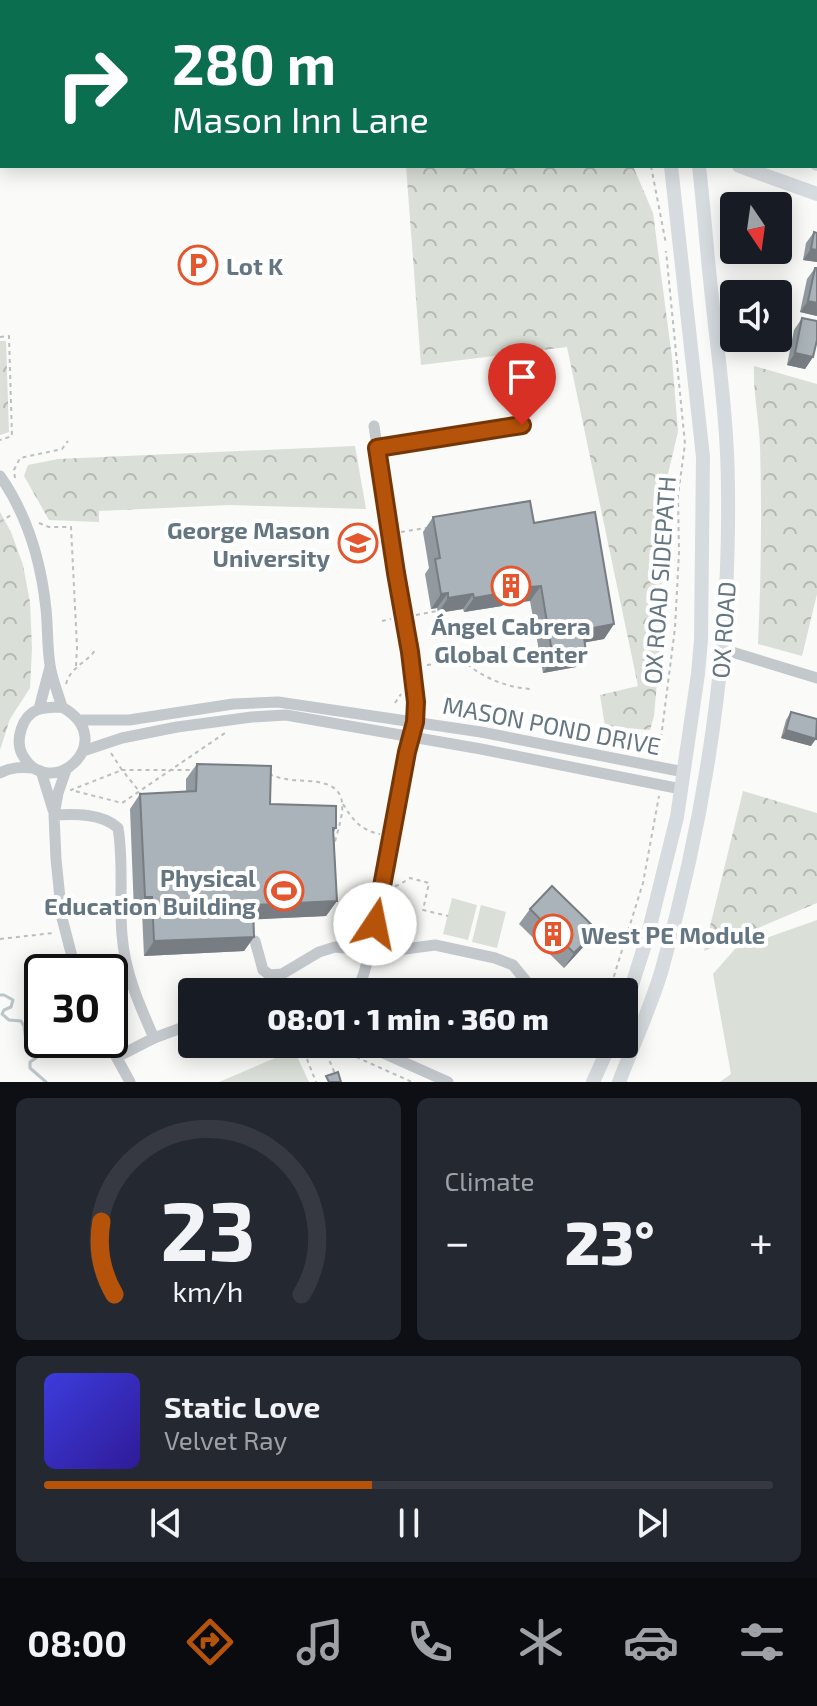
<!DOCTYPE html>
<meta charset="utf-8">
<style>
body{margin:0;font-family:"Exo 2",sans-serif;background:#242831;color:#f1f3f6;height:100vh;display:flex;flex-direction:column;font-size:30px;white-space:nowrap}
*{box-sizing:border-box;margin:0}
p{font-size:26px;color:#9ea1a6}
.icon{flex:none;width:44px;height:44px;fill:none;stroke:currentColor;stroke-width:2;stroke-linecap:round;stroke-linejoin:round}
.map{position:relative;height:1082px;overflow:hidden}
.panel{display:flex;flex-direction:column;gap:16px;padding:16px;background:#0d0f14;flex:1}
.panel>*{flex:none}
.hud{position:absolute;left:0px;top:0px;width:818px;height:168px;box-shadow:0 4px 20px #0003;background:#0b6e4f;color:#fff;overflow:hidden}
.needle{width:52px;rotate:167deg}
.controls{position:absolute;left:720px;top:192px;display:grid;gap:16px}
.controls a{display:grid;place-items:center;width:72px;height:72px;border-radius:8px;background:#171b24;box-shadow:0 4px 20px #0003;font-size:40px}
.speed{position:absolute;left:24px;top:954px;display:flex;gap:16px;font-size:40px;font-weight:700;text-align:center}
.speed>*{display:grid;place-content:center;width:104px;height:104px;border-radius:50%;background:#171b24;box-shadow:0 4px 20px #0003;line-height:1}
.speed .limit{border:4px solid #111;border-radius:12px;background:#fff;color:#111}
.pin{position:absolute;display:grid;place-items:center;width:68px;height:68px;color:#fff;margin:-82px -34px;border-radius:50% 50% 50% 0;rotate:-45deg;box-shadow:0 0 8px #0007}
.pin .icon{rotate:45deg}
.me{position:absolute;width:88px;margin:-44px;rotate:11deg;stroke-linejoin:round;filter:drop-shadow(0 0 6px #0008)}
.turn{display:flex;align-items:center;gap:28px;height:168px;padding:0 40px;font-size:36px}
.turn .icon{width:104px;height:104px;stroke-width:2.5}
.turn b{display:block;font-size:56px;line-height:68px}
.big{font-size:60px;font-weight:800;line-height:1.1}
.panel .card{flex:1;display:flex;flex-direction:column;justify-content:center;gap:12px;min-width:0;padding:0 28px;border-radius:12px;background:#242831}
.panel .dial{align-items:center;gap:0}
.dial svg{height:208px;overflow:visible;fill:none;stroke:#363941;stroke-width:7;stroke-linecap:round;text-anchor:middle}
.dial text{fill:#f1f3f6;stroke:none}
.song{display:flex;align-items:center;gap:24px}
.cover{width:96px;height:96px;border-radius:12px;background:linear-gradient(135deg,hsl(240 70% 55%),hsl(250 70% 35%))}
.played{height:8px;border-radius:4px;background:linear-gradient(90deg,#b45309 45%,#363941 45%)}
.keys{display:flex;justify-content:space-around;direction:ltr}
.heat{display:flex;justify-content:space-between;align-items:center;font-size:44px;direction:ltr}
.panel .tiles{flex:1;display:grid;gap:16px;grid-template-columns:1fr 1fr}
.card:last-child{grid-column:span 2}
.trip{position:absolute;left:178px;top:978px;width:460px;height:80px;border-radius:8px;background:#171b24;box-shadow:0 4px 20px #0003;font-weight:800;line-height:80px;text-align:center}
.tabs{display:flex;height:128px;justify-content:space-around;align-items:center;background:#090b0e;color:#9ea1a6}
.tabs .icon{width:56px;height:56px}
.tabs .selected{color:#b45309}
.tabs b{font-size:36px;color:#f1f3f6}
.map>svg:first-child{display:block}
.green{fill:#dadfd7}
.forest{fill:url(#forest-crowns)}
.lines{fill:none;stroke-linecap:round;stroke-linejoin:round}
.stream{stroke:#bbc7cb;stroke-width:3}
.path{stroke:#bbbfc2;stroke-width:2;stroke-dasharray:4 4;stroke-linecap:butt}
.minor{stroke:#c3c8cc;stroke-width:11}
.major{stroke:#d6dbdf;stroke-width:14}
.wall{fill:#929a9f}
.shaded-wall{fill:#777d82}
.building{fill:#aab3b9;stroke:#777d82;stroke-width:2}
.route-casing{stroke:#753606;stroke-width:20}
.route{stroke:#b45309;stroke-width:14}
.labels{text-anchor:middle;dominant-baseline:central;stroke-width:8;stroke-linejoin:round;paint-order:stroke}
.poi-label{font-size:24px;font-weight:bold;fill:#657683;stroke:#fff;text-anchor:start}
.street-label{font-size:24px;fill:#657683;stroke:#fff}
</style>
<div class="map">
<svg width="817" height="1082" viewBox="0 0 817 1082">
<defs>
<pattern id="forest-crowns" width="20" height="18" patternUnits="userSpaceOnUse" patternTransform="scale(2)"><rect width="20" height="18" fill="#dadfd7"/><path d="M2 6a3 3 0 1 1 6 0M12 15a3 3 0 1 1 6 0" fill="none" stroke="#b4b9b4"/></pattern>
</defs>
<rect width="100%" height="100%" fill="#fafaf8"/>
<path class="green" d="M 452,898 L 477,905 L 468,940 L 443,934 Z
M 481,905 L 506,912 L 497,948 L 472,942 Z
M 817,920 L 817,1082 L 720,1082 L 731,1074 L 713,974 L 735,949 Z
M 294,1050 L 309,1082 L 219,1082 Z"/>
<path class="forest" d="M 406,166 L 633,166 L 653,213 L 672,358 L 678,432 L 661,503 L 662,624 L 654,716 L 650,730 L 605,726 L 600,695 L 638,686 L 567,347 L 421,365 Z
M 0,341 L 6,341 L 9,432 L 0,435 Z
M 754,366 L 817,384 L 817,594 L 802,656 L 758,644 C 761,578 762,512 760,446 C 759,419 753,393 754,366 Z
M 355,446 L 366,509 L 229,505 L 99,511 L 99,522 L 49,520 L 24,476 L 28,465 L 58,459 Z
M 0,512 L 11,532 L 23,565 L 30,602 L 32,649 L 30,688 L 10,719 L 0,750 Z
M 743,791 L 817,813 L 817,903 L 704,951 Z"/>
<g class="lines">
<path class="stream" d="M 0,995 L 4,995 L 13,1000 L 11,1007 L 4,1010 L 2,1014 L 9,1020 L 21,1021 L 24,1026 L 26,1042 L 38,1055 L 36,1058 L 30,1062 L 30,1068 L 46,1082"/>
<path class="path" d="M 635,0 L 635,2
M 816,129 L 817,130
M 651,166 L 666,244
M 0,337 L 9,336 L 12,436 L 0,440
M 15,478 L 14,470 L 20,458 L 62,449 L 68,441
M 0,522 L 11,515
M 39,523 L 49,527 L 71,527 L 77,647 L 76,666
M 401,532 L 426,528
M 416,615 L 437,611
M 382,621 L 391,619
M 456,653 C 474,674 502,687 530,689
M 427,665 L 453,662 L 458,656
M 66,684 C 71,666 87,663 96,649
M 395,703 L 401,694
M 111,753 L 122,770 L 71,790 L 122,803 L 228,731
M 659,754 L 675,628 L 679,552 L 678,495 L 685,444 L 666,251
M 269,774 C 282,780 293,780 307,781 C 355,783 343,812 334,845
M 141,796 L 139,791 L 122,770 L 191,770
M 343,804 C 353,820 360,830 380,834
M 395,886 L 399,885 L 410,878 L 429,883 L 423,910 L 448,916
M 0,939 L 53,933
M 609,992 L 643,883 L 659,796
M 301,1044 L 316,1082
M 327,1044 L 412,1082
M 334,1047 L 328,1057 L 335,1074"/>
<path class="minor" d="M 440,0 L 441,2
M 337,2 L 338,0
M 377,448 L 522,425
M 0,476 C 28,516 41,561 46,609 C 48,628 47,646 50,665 C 52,679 58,693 62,707
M 722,649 L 817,678
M 62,707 C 122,741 49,805 22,754 C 15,740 22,716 37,710 C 44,707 54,707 62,707 Z
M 39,709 L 50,667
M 80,720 L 129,720 L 233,704 L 278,702 L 481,732 L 684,772
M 83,751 L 122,738 L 177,727 L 252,717 L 286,715 L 481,749 L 681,789
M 66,770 L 58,793 L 54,815 L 56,859 L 62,918 L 76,972
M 41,771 L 53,810
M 0,773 C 11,767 21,767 33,768
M 54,815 C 74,814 102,813 118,828 C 124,863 119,900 122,935 C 125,973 139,1004 154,1038
M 255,941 L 263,970 L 270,975 L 282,974 L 319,952 L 335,947 L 383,952 L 435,945 L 495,958 L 513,965 L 530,986 L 531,992
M 357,992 L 364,973 L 370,951 L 407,752 L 415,722 L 416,693 L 396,573 L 374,426
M 107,1040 L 130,1082
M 363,1044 L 448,1082
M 117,1057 L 154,1038 L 192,1024"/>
<path class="major" d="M 182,0 L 187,2
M 245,0 L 250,2
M 654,0 L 654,2
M 682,0 L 683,2
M 816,163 L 817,164
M 739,166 L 817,194
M 624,1010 L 647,938 L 677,817 L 698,674 L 701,640 L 703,457 L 671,166
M 593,1082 L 610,1044
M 619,1082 C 633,1045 651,1007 662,969 C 706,814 730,653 728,491 C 728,427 719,363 712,298 C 707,254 704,210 699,166"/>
</g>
<path class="wall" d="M 814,232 L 817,262 L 803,260 L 806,243 Z
M 815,268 L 817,316 L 800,312 L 807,279 Z
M 802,318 L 813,357 L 805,369 L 787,365 L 794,330 Z
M 433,517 L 534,523 L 614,624 L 604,639 L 585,642 L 576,667 L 543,673 L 530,601 L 520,602 L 519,598 L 505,601 L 502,606 L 464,612 L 463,609 L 438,613 L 437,608 L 431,609 L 425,574 L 429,568 L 423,532 Z
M 791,712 L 811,746 L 781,738 L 786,720 Z
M 197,764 L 270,804 L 336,828 L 334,832 L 337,901 L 326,916 L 254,919 L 254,937 L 244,951 L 144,956 L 142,912 L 134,912 L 130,809 L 140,794 L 186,792 L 186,779 Z
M 530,909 L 597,930 L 586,944 L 564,968 L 519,924 Z"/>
<path class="shaded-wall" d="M 811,249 L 817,250 L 817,262 L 803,260 Z
M 808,301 L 817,303 L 817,316 L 800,312 Z
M 795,353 L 813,357 L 805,369 L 787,365 Z
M 529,583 L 519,598 L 505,601 L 502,606 L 464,612 L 474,598 L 512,587 Z
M 541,586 L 530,601 L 520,602 L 530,587 Z
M 448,593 L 437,608 L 431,609 L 441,594 Z
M 473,594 L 463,609 L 438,613 L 448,598 Z
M 614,624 L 604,639 L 572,645 L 583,630 Z
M 586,652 L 576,667 L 543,673 L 553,658 Z
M 786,730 L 816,739 L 811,746 L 781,738 Z
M 145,897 L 152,897 L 142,912 L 134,912 Z
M 337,901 L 326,916 L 242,920 L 253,905 Z
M 597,930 L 586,944 L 564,968 L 574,953 Z
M 254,937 L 244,951 L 144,956 L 154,941 Z"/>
<path class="building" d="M 550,0 L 572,0 L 579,2 L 550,2 Z
M 784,0 L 805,0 L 805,2 L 785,2 Z
M 814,232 L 817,233 L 817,250 L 811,249 Z
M 815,268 L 817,268 L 817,303 L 808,301 Z
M 802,318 L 817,321 L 817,340 L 813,357 L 795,353 Z
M 530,501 L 534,523 L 595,512 L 614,624 L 583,630 L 586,652 L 553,658 L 541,586 L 530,587 L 529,583 L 512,587 L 513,591 L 474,598 L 473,594 L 448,598 L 448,593 L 441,594 L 435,559 L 440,558 L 433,517 Z
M 791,712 L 817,719 L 816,739 L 786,730 Z
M 197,764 L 271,766 L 270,804 L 336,806 L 336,828 L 333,828 L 337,901 L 253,905 L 254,937 L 154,941 L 152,897 L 145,897 L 140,794 L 196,791 Z
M 552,886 L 597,930 L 574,953 L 530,909 Z
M 338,1072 L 341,1082 L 329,1082 L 326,1076 Z"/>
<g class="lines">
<g class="route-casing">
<path id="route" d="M 375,924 L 407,752 L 415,722 L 416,702 L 410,652 L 396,573 L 377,448 L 522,425"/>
</g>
<use href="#route" class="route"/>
</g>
<defs>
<g id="parking-ring" transform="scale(2)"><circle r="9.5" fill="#fff" stroke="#e4572e" stroke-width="1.5"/><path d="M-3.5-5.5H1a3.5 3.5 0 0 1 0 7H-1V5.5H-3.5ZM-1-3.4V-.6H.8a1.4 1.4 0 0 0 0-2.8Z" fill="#e4572e"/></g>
<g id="university-ring" transform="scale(2)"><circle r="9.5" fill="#fff" stroke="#e4572e" stroke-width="1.5"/><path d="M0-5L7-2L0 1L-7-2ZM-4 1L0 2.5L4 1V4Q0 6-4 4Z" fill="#e4572e"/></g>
<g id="building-ring" transform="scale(2)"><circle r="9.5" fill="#fff" stroke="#e4572e" stroke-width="1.5"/><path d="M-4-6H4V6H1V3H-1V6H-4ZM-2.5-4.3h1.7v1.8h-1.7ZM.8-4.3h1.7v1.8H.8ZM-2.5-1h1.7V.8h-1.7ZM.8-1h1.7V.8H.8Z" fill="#e4572e"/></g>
<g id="stadium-ring" transform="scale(2)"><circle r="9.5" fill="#fff" stroke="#e4572e" stroke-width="1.5"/><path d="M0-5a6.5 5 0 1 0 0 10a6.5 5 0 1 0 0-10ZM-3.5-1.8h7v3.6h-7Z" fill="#e4572e"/></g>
</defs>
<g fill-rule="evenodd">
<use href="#parking-ring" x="198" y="265"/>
<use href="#university-ring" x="358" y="543"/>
<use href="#building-ring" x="511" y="586"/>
<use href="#stadium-ring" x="284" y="891"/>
<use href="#building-ring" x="553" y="934"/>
</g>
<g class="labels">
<g class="poi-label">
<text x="226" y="265">Lot K</text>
<text x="330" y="529" text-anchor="end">George Mason<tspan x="330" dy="28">University</tspan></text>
<text x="511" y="625" text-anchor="middle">Ángel Cabrera<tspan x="511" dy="28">Global Center</tspan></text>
<text x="256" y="877" text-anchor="end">Physical<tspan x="256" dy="28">Education Building</tspan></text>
<text x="581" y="934">West PE Module</text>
</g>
<g class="street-label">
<text transform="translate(659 580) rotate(-86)">OX ROAD SIDEPATH</text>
<text transform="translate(723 630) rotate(-86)">OX ROAD</text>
<text transform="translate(552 725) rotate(11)">MASON POND DRIVE</text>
</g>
</g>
</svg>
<div class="controls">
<a><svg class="needle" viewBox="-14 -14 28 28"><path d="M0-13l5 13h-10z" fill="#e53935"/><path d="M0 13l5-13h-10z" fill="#9ea1a6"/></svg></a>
<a><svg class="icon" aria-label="sound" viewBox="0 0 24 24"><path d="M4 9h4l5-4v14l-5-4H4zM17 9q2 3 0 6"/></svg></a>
</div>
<div class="speed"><div class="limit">30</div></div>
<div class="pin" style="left:522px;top:425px;background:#d93025"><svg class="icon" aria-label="arrive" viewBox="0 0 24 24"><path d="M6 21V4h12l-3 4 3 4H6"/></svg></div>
<svg class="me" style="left:375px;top:924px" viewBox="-20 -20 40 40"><circle r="19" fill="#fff"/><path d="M0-13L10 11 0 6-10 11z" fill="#b45309"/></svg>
<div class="trip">08:01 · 1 min · 360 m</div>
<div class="hud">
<div class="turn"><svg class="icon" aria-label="right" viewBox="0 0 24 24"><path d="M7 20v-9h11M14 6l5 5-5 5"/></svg><div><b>280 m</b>Mason Inn Lane</div></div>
</div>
</div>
<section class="panel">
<div class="tiles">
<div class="card dial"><svg viewBox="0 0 100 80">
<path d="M14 69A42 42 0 1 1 86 69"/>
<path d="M14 69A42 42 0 0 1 9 41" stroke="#b45309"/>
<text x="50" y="56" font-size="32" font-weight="700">23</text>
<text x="50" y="72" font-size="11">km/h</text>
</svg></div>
<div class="card"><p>Climate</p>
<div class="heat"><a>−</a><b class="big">23°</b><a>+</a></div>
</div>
<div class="card">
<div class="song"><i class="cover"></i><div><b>Static Love</b><p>Velvet Ray</p></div></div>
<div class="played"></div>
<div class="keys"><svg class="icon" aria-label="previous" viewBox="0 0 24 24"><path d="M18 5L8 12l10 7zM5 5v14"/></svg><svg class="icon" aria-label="pause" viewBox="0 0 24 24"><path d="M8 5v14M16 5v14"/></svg><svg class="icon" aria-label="next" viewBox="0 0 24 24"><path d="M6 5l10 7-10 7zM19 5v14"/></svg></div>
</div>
</div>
</section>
<nav class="tabs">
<b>08:00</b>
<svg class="icon selected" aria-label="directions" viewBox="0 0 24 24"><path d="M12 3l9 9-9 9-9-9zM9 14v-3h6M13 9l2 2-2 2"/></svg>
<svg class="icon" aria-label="music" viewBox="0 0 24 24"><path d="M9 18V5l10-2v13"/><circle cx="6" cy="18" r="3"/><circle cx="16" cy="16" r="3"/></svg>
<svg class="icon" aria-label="phone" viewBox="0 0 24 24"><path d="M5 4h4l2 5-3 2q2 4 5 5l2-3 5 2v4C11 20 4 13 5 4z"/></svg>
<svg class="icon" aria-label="climate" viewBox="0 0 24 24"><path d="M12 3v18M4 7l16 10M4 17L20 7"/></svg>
<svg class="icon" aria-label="car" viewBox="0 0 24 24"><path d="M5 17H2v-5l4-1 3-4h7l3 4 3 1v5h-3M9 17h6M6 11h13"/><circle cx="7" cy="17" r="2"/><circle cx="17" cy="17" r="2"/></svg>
<svg class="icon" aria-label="filters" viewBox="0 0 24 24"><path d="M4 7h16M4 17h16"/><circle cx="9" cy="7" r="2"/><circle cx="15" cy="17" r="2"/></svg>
</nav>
